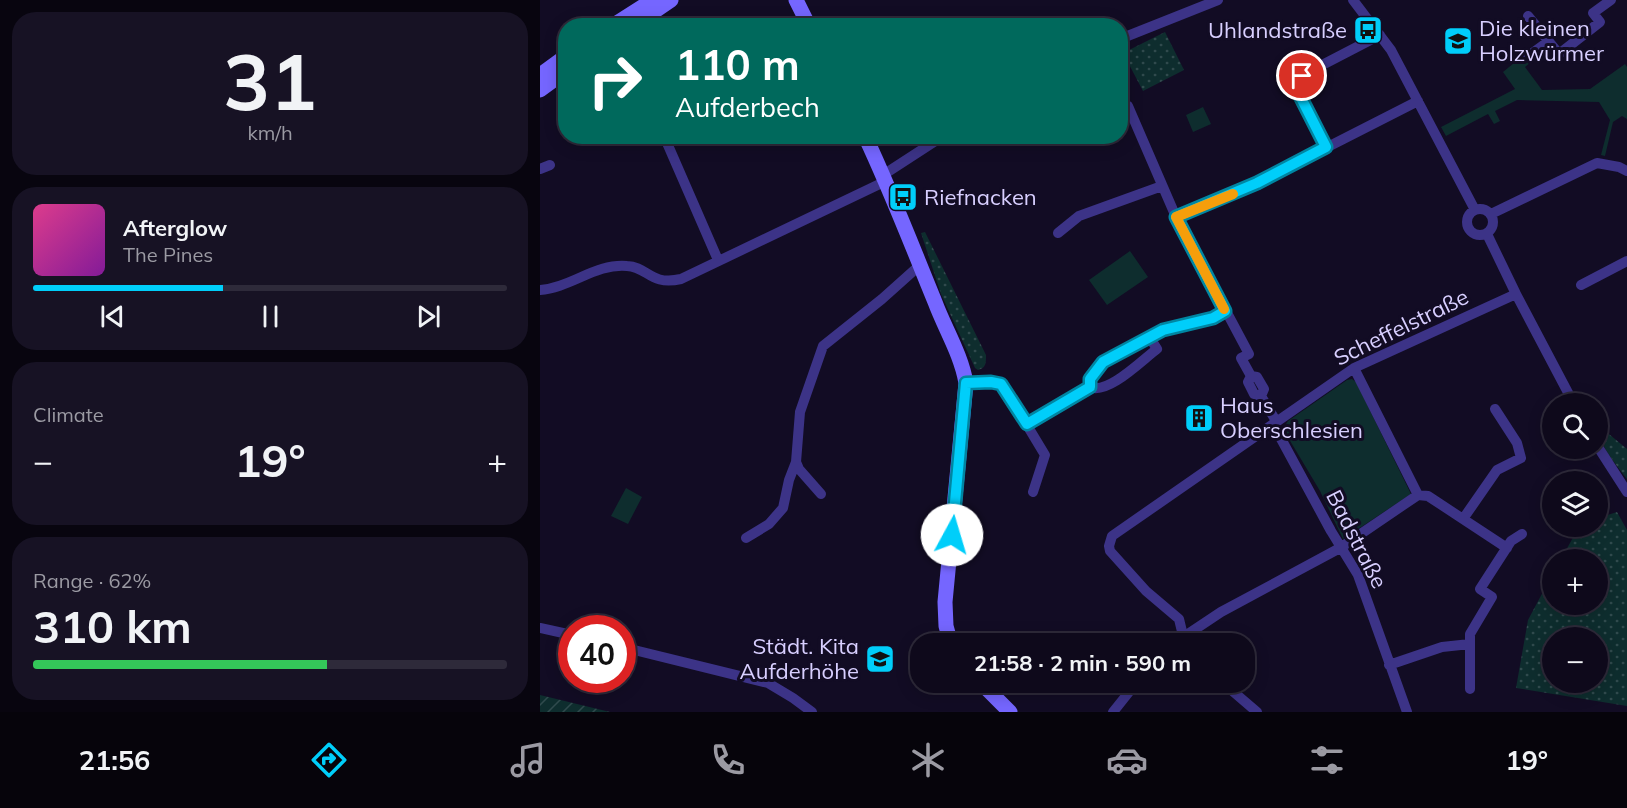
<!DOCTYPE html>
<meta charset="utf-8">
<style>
body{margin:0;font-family:Mulish,sans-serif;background:#171224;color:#f1f3f6;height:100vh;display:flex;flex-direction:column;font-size:22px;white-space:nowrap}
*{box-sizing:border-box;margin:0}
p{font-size:20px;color:#9b9aa3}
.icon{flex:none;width:33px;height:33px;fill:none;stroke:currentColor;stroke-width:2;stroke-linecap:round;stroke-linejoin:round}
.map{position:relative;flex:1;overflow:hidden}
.side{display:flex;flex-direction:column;gap:12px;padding:12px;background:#08050f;width:540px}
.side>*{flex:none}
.hud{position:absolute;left:18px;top:18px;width:570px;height:126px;border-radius:24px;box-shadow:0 3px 15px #0003,0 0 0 2px #2e2a3a;background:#00695c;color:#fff;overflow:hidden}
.controls{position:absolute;left:1002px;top:393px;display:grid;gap:12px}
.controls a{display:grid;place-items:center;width:66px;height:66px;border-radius:50%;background:#0e091b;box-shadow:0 3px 15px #0003,0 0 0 2px #2e2a3a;font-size:30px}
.speed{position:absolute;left:18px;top:615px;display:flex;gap:12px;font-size:30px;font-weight:700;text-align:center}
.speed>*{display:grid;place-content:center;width:78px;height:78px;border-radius:50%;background:#0e091b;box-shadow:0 3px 15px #0003,0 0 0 2px #2e2a3a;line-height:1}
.speed .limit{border:9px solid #d22;background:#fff;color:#111}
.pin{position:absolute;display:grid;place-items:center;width:51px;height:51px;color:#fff;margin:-26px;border:3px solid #fff;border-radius:50%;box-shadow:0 2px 6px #0007}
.me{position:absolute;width:66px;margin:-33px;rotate:6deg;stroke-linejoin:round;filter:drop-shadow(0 0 4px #0008)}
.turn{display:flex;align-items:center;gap:21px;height:126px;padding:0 18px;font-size:27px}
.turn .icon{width:78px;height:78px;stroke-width:2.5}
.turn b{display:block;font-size:42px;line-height:51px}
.big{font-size:45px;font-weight:700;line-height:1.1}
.side .tile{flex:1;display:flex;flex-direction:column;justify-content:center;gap:9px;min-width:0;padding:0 21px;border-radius:24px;background:#171224}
.side .dial{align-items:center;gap:0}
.dial b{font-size:78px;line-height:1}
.song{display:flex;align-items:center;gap:18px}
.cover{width:72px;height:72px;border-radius:9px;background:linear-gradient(135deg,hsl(330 70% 55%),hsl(290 70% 35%))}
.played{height:6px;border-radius:3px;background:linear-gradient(90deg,#00cefa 40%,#2e2a3a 40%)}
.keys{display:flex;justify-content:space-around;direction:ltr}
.heat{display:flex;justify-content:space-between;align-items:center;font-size:33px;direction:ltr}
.charge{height:9px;border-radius:4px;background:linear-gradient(90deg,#34c759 62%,#2e2a3a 0)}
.trip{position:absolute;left:370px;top:633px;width:345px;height:60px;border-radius:24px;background:#0e091b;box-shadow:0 3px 15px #0003,0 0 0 2px #2e2a3a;font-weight:700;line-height:60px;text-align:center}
.menu{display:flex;height:96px;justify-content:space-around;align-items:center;background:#06040b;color:#9b9aa3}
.menu .icon{width:42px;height:42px}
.menu .active{color:#00cefa}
.menu b{font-size:27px;color:#f1f3f6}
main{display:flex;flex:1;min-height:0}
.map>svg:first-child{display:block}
.grass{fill:url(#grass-dots);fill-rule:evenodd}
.park{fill:#0e2d2e}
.garden{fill:url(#garden-furrows)}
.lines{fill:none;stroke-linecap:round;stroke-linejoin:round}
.street{stroke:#3c3387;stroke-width:10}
.secondary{stroke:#7566ff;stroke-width:15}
.route-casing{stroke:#0086a2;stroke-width:15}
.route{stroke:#00cefa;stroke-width:10}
.slow{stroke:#f59e0b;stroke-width:10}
.labels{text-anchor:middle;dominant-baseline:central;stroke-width:6;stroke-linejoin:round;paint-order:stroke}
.poi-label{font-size:22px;fill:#d8cfff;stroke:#120c24;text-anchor:start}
.street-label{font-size:22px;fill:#d8cfff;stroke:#120c24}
</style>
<main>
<section class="side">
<div class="tile dial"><b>31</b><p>km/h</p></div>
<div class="tile">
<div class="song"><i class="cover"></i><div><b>Afterglow</b><p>The Pines</p></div></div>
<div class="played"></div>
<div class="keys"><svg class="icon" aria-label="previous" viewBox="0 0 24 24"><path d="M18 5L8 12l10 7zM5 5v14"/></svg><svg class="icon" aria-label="pause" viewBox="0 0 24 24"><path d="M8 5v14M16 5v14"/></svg><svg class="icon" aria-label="next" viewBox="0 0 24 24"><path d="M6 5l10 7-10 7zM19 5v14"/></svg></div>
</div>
<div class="tile"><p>Climate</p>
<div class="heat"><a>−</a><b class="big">19°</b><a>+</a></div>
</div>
<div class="tile"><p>Range · 62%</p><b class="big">310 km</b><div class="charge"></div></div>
</section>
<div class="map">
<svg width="1087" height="712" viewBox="0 0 1087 712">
<defs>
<pattern id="grass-dots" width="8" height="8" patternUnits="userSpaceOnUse" patternTransform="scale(1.5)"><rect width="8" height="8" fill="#0e2d2e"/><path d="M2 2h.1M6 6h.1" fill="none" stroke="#304a4d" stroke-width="1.8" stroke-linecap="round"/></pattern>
<pattern id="garden-furrows" width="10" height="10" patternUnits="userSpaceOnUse" patternTransform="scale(1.5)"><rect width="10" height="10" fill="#0e2d2e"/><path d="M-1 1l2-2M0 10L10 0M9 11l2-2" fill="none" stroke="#304a4d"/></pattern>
</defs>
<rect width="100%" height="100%" fill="#120c24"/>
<path class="grass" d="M 625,32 L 644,70 L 603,91 L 583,53 Z
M 385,232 L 446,355 C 446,363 446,368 438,370 L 435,368 L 401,294 L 381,233 Z
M 1058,425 L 1087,449 L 1087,479 C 1076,464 1057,443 1058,425 Z
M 1077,512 L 1087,530 L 1087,706 L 976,688 L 988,620 L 1012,575 L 1012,604 L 1058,604 L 1058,560 L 1021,559 L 1039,527 L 1058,526 L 1058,518 ZM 1012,638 L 1058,638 L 1058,682 L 1012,682 Z"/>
<path class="park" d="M 985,54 L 991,62 L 985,67 L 1002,90 L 1050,89 L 1085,64 L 1087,67 L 1087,119 L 1082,116 L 1073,122 L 1065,156 L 1061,155 L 1070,120 L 1059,102 L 977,100 L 955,111 L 960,121 L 954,124 L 948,114 L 906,136 L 901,127 L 975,89 L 963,72 Z
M 663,107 L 671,124 L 653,132 L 646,115 Z
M 590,251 L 608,277 L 567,305 L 549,280 Z
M 812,379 L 816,382 L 871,494 L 803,539 L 780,491 L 746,434 L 744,427 L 748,421 L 807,380 Z
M 86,488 L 102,497 L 88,524 L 71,516 Z"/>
<path class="garden" d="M 0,695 L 70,712 L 0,712 Z"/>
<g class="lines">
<path class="street" d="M 813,0 L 851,50 L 935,210
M 988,16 L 1019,54 L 1060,22 L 1053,13 L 1071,0
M 580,39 L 678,0
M 987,57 L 1009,41
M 588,106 L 636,217 L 709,354 L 701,358 L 711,376 L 717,377 L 724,389 L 721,396 L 714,394 L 708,382 L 711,376
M 124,136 L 178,260
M 786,146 L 757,90 L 757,82 L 761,76 L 840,35
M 0,169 L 10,165
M 343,175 L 403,136
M927 222a13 13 0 1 1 26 0a13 13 0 1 1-26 0Z
M 951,214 L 1057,163 L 1079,167 L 1087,171
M 636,217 L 717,183 L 878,101
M 518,233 L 539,216 L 622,186
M 947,234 L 976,294 L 1034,404
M 1041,285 L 1087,261
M 0,290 C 30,288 56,263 87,266 C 108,267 110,286 141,279 L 346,181
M 814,368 L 878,495
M 426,383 L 451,382 L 461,384 L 464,387 L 505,455 L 493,492
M 550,387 L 550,379 L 563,362 L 623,330 L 673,318 L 685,311
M 721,396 L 736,421
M 487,424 L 550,387 C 568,395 602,360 617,349 L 610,338
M 733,424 L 791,531 L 818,575 L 867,712
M 1058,447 L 1087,492
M 256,462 L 259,469 L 281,494
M 923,519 L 957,470 L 981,458 L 977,443 L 955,409
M 206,538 L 229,524 L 243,508 L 249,480 L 256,462 L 260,412 L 283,346 L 342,299 L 380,265
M 0,628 L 32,635
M 633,644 L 681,612 L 800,548 L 878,495 L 888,496 L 967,548
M 645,644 L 639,619 L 606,591 L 570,551 L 569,546 L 572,536 L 814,368 L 976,294
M 82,647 L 228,683 L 253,698 L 272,712
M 849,665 L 902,647 L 930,644
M 682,682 L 717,712
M 930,689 L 930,634 L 952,597 L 940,589 L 971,541 L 982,534
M 573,712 L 597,682"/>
<path class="secondary" d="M 256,0 L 269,26
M 72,26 L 113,0
M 93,26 L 131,0
M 0,75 L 26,56
M 0,90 L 26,71
M 325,136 C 351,191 372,246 395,302 C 405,329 421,354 426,383 L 405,602 L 406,626 L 411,644
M 440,682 L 470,712"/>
</g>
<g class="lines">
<g class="route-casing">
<path id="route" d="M 412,535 L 426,383 L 451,382 L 461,384 L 487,424 L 550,387 L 550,379 L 563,362 L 623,330 L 673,318 L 685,311 L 636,217 L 717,183 L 786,147 L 757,90 L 757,82 L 762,76"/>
</g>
<use href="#route" class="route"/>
<path class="slow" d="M 684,309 L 636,217 L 693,194"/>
</g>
<defs>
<g id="bus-square" transform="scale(1.5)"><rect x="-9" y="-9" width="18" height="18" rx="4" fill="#00cefa" stroke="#120c24"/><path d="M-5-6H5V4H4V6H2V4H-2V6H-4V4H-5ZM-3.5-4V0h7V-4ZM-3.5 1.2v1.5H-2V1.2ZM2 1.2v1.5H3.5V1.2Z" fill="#111"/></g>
<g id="school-square" transform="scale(1.5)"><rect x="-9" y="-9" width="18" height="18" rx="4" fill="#00cefa" stroke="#120c24"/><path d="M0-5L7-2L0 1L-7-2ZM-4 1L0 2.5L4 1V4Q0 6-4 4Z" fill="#111"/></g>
<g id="building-square" transform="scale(1.5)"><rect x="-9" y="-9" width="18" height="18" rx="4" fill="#00cefa" stroke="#120c24"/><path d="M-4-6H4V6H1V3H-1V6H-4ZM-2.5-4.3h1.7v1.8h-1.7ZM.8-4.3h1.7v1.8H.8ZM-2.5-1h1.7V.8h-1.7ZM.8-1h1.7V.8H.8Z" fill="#111"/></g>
</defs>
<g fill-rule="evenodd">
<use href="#bus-square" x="828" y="30"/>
<use href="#school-square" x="918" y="41"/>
<use href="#bus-square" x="363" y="197"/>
<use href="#building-square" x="659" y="418"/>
<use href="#school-square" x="340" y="659"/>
</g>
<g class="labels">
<g class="poi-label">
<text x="939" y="28">Die kleinen<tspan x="939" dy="25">Holzwürmer</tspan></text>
<text x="807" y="30" text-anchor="end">Uhlandstraße</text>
<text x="384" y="197">Riefnacken</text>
<text x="680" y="405">Haus<tspan x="680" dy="25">Oberschlesien</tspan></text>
<text x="319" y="646" text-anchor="end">Städt. Kita<tspan x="319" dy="25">Aufderhöhe</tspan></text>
</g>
<g class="street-label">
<text transform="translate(861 327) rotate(-26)">Scheffelstraße</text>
<text transform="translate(817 539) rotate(63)">Badstraße</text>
</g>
</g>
</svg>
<div class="controls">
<a><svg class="icon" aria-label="search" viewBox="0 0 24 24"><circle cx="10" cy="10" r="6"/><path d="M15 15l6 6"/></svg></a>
<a><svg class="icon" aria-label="layers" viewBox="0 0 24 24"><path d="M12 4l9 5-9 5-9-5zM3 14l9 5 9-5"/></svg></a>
<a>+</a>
<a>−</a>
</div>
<div class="speed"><div class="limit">40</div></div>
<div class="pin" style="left:762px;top:76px;background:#d93025"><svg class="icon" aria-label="arrive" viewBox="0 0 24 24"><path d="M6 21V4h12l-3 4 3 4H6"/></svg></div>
<svg class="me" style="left:412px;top:535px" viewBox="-20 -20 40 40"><circle r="19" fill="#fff"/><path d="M0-13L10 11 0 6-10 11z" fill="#00cefa"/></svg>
<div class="trip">21:58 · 2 min · 590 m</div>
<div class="hud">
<div class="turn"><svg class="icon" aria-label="right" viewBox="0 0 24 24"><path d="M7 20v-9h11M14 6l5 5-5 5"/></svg><div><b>110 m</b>Aufderbech</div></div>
</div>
</div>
</main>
<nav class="menu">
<b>21:56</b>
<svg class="icon active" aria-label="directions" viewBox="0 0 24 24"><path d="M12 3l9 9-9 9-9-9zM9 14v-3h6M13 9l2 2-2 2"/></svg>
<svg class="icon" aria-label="music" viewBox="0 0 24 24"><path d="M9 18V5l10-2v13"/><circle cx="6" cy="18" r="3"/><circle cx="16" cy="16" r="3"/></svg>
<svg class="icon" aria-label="phone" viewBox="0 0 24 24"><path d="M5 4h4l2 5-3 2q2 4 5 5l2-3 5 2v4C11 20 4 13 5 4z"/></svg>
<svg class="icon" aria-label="climate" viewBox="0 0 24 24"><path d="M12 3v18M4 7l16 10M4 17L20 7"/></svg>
<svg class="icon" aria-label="car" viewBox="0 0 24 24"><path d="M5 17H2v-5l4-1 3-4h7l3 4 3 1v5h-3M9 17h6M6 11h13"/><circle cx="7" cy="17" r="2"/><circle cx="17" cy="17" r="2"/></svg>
<svg class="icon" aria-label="filters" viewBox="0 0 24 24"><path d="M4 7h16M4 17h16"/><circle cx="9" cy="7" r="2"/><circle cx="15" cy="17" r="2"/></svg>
<b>19°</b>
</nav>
